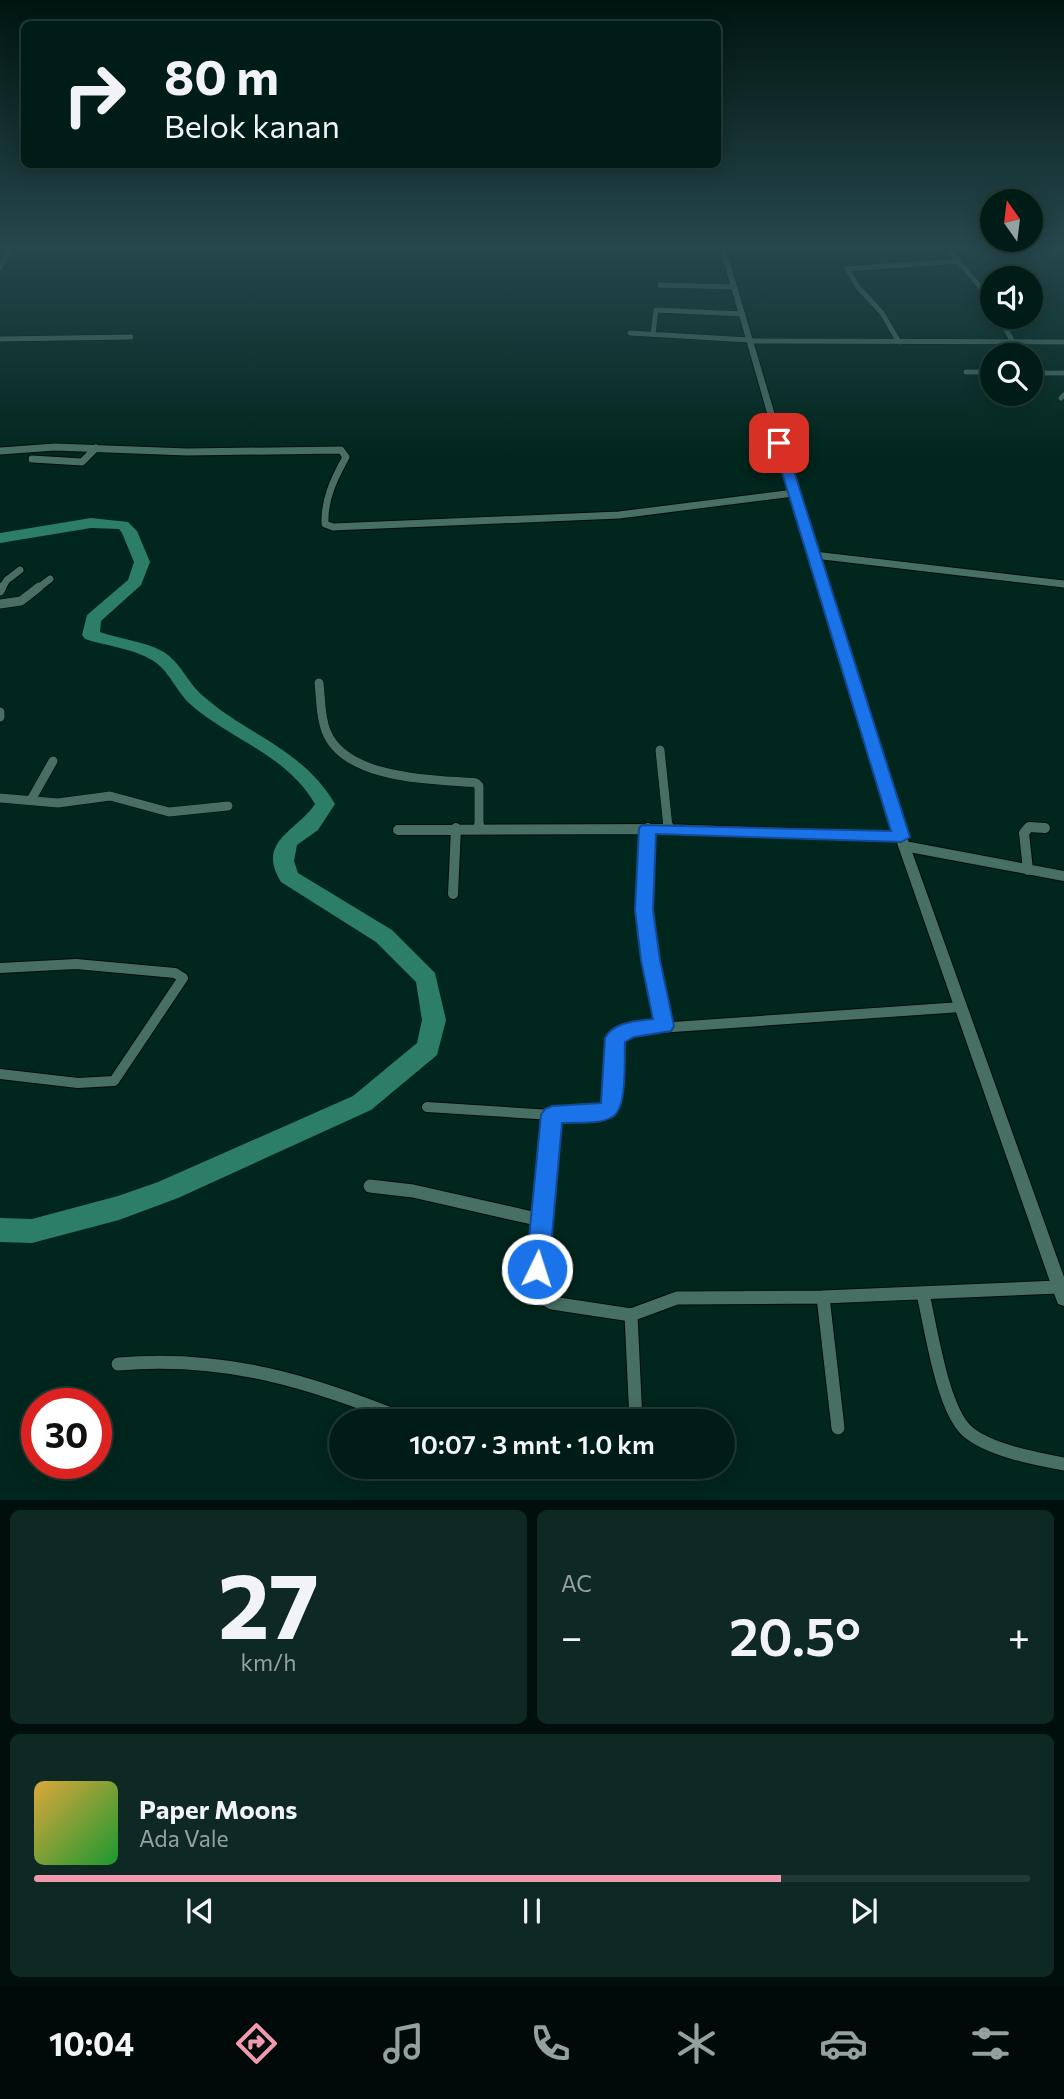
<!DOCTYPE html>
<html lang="id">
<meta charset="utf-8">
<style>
body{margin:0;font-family:Commissioner,sans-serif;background:#0e2923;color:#f1f3f6;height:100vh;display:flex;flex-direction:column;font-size:26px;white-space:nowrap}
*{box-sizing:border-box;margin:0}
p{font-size:23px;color:#95a1a1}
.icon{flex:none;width:38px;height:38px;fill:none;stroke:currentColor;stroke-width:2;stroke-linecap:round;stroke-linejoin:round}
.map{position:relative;height:1500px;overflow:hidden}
.details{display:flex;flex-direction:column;gap:10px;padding:10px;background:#000f0c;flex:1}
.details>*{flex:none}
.top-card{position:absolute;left:21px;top:21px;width:700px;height:147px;border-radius:10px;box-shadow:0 4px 18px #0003,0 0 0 2px #223a35;background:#001c16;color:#f1f3f6;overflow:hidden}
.needle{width:46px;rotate:346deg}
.tools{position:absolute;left:980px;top:189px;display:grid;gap:14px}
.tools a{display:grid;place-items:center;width:63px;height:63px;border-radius:50%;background:#001c16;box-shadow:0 4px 18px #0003,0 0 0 2px #223a35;font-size:35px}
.speed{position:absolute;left:21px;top:1388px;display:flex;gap:14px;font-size:35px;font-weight:700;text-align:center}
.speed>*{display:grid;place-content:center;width:91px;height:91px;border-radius:50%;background:#001c16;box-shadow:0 4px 18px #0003,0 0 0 2px #223a35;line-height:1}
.speed .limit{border:10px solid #d22;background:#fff;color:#111}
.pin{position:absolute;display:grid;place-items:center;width:60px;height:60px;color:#fff;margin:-30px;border-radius:14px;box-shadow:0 4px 10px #0006}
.me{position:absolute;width:77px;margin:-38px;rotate:4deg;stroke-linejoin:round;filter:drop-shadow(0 0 5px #0008)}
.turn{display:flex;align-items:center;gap:24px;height:147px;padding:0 28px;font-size:32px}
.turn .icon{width:91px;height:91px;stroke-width:2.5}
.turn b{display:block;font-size:49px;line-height:60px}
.big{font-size:52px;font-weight:600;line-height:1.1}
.details .tile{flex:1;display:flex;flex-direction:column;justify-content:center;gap:10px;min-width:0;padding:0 24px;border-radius:10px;background:#0e2923}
.details .dial{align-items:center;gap:0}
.dial b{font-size:91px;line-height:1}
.song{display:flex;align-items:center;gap:21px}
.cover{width:84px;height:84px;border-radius:10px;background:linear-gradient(135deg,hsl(40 70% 55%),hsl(130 70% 35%))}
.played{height:7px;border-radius:4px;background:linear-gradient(90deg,#f29aad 75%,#223a35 75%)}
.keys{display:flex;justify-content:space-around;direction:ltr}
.heat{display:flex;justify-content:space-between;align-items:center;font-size:38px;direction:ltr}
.details .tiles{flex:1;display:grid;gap:10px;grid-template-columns:1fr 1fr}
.tile:last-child{grid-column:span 2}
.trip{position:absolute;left:329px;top:1409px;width:406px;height:70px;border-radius:35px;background:#001c16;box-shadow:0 4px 18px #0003,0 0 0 2px #223a35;font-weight:600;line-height:70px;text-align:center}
.tabs{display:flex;height:112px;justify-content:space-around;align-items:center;background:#000b09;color:#95a1a1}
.tabs .icon{width:49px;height:49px}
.tabs .active{color:#f29aad}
.tabs b{font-size:32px;color:#f1f3f6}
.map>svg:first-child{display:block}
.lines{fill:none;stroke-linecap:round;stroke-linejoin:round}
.river{fill:#2c7e68;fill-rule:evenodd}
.minor-far4-casing{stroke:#000d08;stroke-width:6}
.minor-far3-casing{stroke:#000d08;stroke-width:9}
.minor-far2-casing{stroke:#000d08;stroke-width:10}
.minor-far1-casing{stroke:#000d08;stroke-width:12}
.minor-casing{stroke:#000d08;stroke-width:15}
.tertiary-casing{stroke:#000d08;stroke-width:2}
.minor-far4{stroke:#476f63;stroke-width:5}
.minor-far3{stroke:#476f63;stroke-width:7}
.minor-far2{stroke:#476f63;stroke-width:9}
.minor-far1{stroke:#476f63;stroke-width:10}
.minor{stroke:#476f63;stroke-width:13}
.tertiary{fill:#476f63;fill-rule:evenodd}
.route{fill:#1a73e8;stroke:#114b97;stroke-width:2}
</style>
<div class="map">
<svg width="1064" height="1501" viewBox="0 0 1064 1501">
<rect width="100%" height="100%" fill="#00261d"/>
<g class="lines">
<path class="river" d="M 91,518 L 128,522 L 137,531 L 150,562 L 141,585 L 101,621 L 100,632 C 120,639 143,641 162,651 C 180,661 187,682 202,695 C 248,736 302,748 335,804 L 318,830 L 297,845 L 294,861 L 298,873 L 392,930 L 435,973 L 446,1020 L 437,1055 L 371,1110 L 178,1198 L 119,1220 L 32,1243 L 0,1242 L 0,1218 L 32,1219 L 118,1196 L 158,1182 L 353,1096 L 417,1043 L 422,1020 L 416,982 L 376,942 L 281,882 C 256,841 296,832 315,804 C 287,755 231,740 190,704 C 176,691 169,670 152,660 C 132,648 106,646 85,639 L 82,635 L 87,615 L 128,580 L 134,562 L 122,533 L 119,529 L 91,528 L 0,543 L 0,533 Z"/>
<g class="minor-far4-casing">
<path id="minor-far4" d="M 948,249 L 992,301
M 0,268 L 11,249
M 660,285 L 735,287
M 999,317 L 1013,342
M 630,333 L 749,340
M 653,334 L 656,310 L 743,314
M 0,339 L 131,337
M 750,341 L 1064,342
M 899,342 L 882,313 L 858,287 L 847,269 L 959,261
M 966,372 L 992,372
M 1031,373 L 1064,373
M 1061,398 L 1064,395"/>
</g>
<g class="minor-far3-casing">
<path id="minor-far3" d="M 0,451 L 55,447 L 187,452 L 341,450 L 346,457 C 334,479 324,499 325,524 L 333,527 L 619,515 L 794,493
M 32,459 L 82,462 L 96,448
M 814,555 L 1064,584
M 1,589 L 7,580 L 20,570
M 37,589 L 50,579"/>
</g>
<g class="minor-far2-casing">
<path id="minor-far2" d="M 0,591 L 2,587
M 0,604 L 21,601 L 39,587
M 319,683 C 321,698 320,716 326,731 C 345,780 432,779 476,783 L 479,786 L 479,827
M 0,712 L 0,717
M 660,750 L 668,827
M 0,798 L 58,803 L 110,796 L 169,812 L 228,806
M 31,800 L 53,761"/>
</g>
<g class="minor-far1-casing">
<path id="minor-far1" d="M 479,825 L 479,828
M 668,825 L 668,829
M 648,828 L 644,910 L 650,960 L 664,1025
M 398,830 L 662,829 L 901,837
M 904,846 L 1064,876
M 1028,870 L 1024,833 L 1029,827 L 1045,828
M 453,894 L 456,828
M 0,968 L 76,964 L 175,973 L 183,978 L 114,1081 L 78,1083 L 0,1074
M 427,1107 L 552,1115 L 604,1112 L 612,1104 L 615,1038 L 630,1030 L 961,1007
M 551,1125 L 552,1115"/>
</g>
<g class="minor-casing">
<path id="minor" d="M 551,1124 L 537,1269 L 543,1298 L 552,1303 L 631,1315 L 677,1298 L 823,1297 L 1059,1287
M 370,1186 L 413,1191 L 541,1220
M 923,1294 C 931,1328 942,1408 967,1431 C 988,1450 1037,1459 1064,1464
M 823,1297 L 838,1428
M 631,1315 L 636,1421
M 118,1364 C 225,1355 310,1381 408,1421"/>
</g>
<g class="tertiary-casing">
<path id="tertiary" d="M 720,249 L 726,249 L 798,493 L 910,846 L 1064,1277 L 1064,1306 L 1058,1304 L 1056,1299 L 898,846 L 790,493 Z"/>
</g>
<use href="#minor-far4" class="minor-far4"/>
<use href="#minor-far3" class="minor-far3"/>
<use href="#minor-far2" class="minor-far2"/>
<use href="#minor-far1" class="minor-far1"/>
<use href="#minor" class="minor"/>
<use href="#tertiary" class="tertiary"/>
</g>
<linearGradient id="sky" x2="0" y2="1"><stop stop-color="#001510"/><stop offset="0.54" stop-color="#26474c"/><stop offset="1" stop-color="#26474c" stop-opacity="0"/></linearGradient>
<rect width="1064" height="459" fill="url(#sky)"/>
<path class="route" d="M 779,439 L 785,443 L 910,837 L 901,842 L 656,834 L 653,910 L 660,960 L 674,1026 L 671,1031 L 634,1037 L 625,1042 C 624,1059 628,1109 612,1117 C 599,1125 577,1122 562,1123 L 549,1269 L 546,1277 L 537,1280 L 529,1277 L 526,1269 L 541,1115 L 545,1109 L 552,1106 L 601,1103 L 605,1038 C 613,1022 637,1021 653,1019 L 641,960 L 635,910 L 639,828 L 642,825 L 891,831 L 773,443 Z"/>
</svg>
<div class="tools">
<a><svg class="needle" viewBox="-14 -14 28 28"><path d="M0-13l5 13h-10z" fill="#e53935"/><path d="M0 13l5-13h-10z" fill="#95a1a1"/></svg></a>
<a><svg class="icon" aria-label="sound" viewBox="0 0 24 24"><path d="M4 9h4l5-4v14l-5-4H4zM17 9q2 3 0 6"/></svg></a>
<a><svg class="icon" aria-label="search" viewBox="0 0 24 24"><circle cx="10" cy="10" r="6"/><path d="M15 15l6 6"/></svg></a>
</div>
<div class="speed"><div class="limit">30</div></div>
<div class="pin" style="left:779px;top:443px;background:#d93025"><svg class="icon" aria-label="arrive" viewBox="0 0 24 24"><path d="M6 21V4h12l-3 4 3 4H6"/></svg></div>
<svg class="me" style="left:537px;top:1269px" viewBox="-20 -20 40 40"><circle r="17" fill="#1a73e8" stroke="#fff" stroke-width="3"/><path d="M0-11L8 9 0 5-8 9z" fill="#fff"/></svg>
<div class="trip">10:07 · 3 mnt · 1.0 km</div>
<div class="top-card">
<div class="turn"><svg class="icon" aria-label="right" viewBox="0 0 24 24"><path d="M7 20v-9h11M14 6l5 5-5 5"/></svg><div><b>80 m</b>Belok kanan</div></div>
</div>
</div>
<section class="details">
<div class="tiles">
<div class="tile dial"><b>27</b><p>km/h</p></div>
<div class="tile"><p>AC</p>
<div class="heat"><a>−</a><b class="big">20.5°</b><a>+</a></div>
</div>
<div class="tile">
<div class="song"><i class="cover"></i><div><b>Paper Moons</b><p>Ada Vale</p></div></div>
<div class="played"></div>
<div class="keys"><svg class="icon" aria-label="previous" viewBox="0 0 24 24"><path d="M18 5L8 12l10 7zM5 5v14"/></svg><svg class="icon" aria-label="pause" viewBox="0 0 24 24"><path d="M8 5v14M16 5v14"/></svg><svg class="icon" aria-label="next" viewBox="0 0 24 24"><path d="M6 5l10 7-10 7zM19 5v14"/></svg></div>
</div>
</div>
</section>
<nav class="tabs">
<b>10:04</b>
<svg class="icon active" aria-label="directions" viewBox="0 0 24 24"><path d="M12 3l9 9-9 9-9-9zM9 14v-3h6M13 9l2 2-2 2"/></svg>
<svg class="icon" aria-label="music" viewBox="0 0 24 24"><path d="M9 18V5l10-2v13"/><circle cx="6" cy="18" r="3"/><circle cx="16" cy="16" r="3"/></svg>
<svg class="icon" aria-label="phone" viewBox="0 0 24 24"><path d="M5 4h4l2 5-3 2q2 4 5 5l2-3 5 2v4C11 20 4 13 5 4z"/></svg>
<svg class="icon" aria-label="climate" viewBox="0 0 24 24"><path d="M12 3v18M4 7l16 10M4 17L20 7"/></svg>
<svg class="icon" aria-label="car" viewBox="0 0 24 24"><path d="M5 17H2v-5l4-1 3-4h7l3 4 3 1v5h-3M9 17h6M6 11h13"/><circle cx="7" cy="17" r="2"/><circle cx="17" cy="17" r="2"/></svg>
<svg class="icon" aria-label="filters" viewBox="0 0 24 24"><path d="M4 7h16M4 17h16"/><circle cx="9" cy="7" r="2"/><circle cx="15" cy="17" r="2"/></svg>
</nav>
